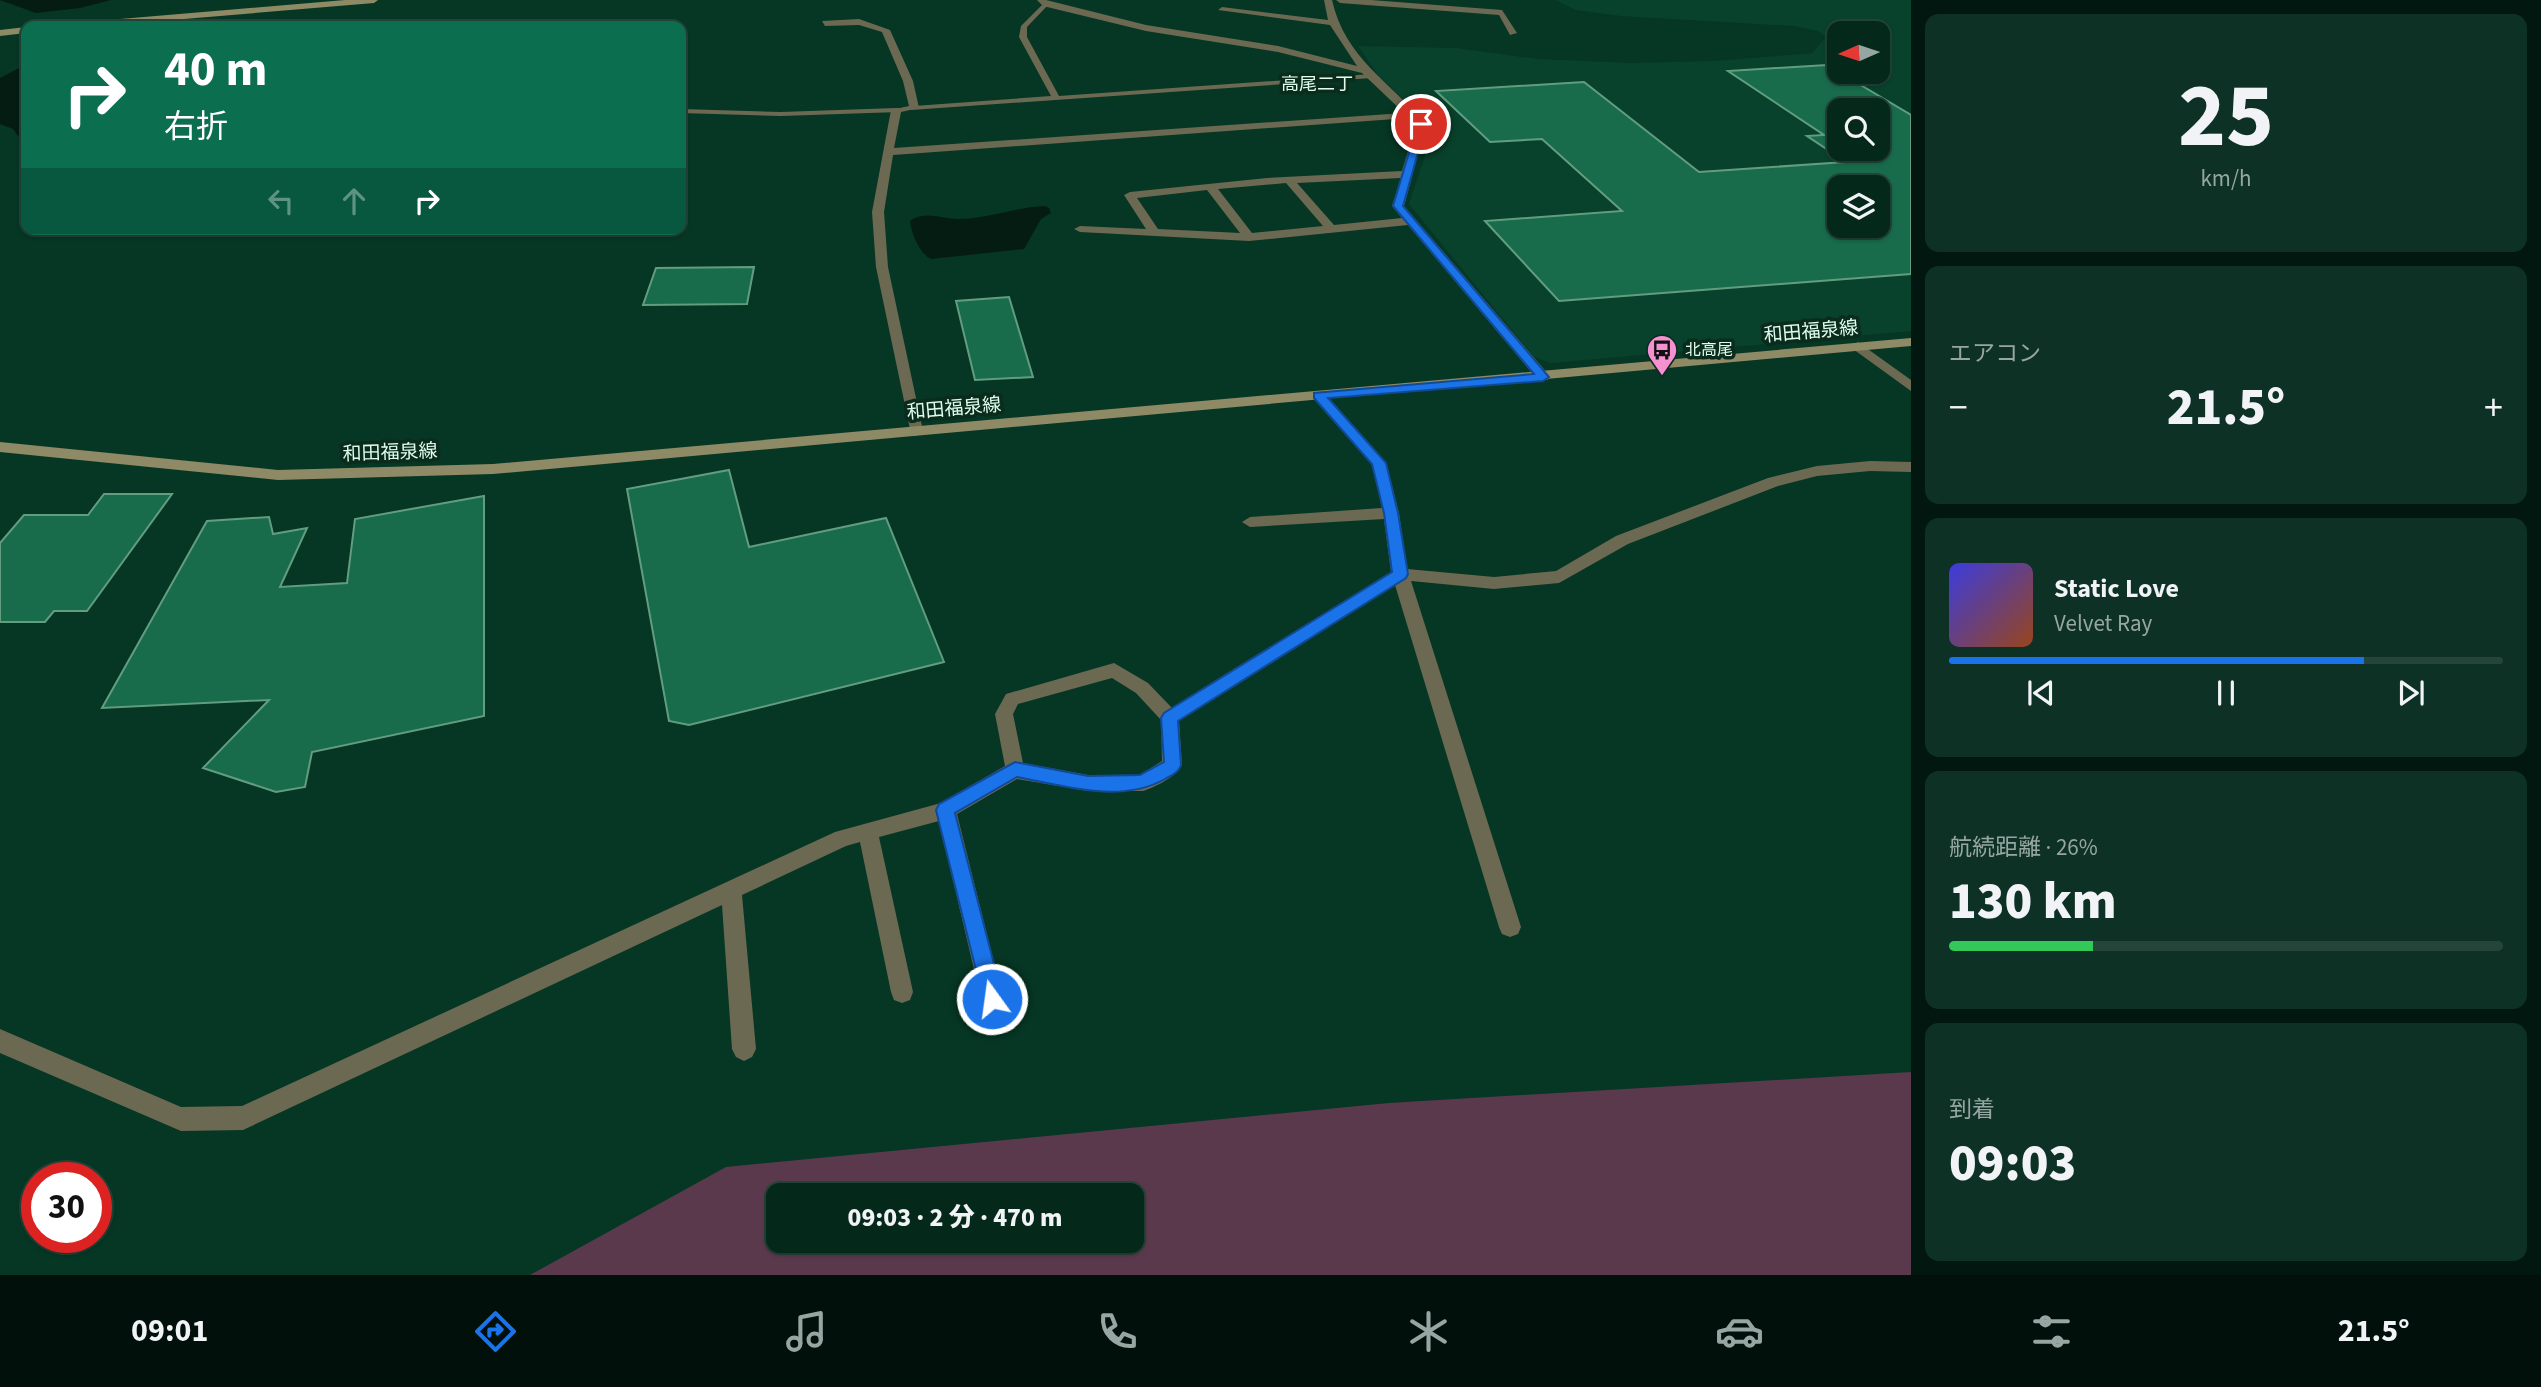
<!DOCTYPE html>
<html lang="ja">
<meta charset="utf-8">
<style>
body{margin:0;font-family:"Source Sans 3","Noto Sans JP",sans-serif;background:#0d3124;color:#f1f3f6;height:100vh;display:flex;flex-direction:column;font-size:26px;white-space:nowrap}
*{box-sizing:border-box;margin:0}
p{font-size:23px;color:#97a6a3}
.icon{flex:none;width:38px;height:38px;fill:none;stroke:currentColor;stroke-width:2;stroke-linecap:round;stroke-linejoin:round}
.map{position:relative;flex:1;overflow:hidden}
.side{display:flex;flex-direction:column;gap:14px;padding:14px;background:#02170f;width:630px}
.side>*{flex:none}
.top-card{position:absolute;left:21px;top:21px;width:665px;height:214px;border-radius:14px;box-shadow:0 2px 5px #0004,0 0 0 2px #25453a;background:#0b6e4f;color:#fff;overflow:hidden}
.needle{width:46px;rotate:267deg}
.controls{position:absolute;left:1827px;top:21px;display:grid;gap:14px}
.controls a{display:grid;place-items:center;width:63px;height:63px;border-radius:14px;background:#04291b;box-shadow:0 2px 5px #0004,0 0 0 2px #25453a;font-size:35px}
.speed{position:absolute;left:21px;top:1162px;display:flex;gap:14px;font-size:35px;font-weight:700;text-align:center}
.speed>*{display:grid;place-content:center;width:91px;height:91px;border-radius:50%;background:#04291b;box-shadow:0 2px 5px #0004,0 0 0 2px #25453a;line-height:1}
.speed .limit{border:10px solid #d22;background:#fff;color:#111}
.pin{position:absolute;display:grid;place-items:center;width:60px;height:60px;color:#fff;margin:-30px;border:4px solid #fff;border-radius:50%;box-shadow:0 2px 7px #0007}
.me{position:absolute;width:77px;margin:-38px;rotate:346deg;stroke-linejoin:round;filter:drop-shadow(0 0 5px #0008)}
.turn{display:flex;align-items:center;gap:24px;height:147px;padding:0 28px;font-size:32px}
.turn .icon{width:91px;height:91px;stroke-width:2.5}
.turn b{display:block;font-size:49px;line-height:60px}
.lanes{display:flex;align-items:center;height:66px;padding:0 28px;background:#0003;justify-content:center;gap:35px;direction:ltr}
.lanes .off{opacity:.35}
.big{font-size:52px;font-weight:800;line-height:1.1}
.side .tile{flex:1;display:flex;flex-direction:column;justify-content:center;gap:10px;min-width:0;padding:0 24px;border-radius:14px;background:#0d3124}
.side .dial{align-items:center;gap:0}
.dial b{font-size:91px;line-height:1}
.song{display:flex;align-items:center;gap:21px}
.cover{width:84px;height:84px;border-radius:10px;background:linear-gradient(135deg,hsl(240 70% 55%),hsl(20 70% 35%))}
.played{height:7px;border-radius:4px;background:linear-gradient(90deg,#1a73e8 75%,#25453a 75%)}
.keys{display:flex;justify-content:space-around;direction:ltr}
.heat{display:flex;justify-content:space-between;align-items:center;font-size:38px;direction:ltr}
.charge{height:10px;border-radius:5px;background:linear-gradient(90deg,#34c759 26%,#25453a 0)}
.trip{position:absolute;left:766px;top:1183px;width:378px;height:70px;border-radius:14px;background:#04291b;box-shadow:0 2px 5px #0004,0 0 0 2px #25453a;font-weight:800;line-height:70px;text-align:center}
.tabs{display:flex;height:112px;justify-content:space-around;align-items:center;background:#02100b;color:#97a6a3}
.tabs .icon{width:49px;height:49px}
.tabs .selected{color:#1a73e8}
.tabs b{font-size:32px;color:#f1f3f6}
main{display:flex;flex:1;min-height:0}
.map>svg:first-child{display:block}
.built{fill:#08422c;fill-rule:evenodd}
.green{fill:#5a394d;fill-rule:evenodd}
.water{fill:#041c11}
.building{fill:#186b4b;stroke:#629d80;stroke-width:2;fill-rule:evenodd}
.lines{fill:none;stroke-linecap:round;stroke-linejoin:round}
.service{fill:#6c6953;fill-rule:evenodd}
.minor{fill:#6c6953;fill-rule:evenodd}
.secondary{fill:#8f8a66;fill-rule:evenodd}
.route{fill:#1a73e8;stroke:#114b97;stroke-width:2}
.labels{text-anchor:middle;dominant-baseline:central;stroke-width:7;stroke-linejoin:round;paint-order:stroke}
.far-poi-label{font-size:16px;fill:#defdec;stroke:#0b2b1d;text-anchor:start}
.far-neighbourhood-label{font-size:18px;fill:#defdec;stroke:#0b2b1d}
.street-label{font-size:19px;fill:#defdec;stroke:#0b2b1d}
</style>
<main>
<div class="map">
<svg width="1911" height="1275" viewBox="0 0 1911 1275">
<rect width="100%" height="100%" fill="#063724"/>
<path class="built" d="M 1555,0 L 1911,0 L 1911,331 L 1551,363 L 1534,357 L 1409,204 L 1428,147 L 1427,122 L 1378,75 L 1358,46 L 1456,48 L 1538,59 L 1630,63 L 1715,61 L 1812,53 L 1826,37 L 1818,31 L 1794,26 L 1621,16 L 1576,10 ZM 1839,33 L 1878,33 L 1878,72 L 1839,72 ZM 1839,110 L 1878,110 L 1878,149 L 1839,149 ZM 1839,187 L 1878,187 L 1878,226 L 1839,226 Z"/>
<path class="green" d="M 1911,1072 L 1911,1275 L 530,1275 L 726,1167 L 1389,1103 ZM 779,1195 L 1132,1195 L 1132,1241 L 779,1241 Z"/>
<path class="water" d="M 0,0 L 111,0 L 80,8 L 36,13 Z
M 21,67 L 26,67 L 26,147 L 13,129 L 0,124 L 0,78 Z
M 1045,206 L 1049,208 L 1051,213 L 1041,219 L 1024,249 L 1014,250 L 931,259 C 920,254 911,233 910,221 C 925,210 941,219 958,219 C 986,219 1016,207 1045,206 Z"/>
<path class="building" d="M 1827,65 L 1911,115 L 1911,274 L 1559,301 L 1485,221 L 1622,211 L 1542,139 L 1490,142 L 1436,91 L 1584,82 L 1699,172 L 1846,162 L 1807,136 L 1824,135 L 1728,71 ZM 1839,110 L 1878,110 L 1878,149 L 1839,149 ZM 1839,187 L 1878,187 L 1878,226 L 1839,226 Z
M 754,267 L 747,304 L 643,305 L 656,268 Z
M 1009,297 L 1033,377 L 975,380 L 956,301 Z
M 729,470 L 749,547 L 886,518 L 944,662 L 689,725 L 669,721 L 627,489 Z
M 104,494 L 172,494 L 87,611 L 54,611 L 45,622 L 0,622 L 0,543 L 24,515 L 88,515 Z
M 484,496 L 484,716 L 312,752 L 305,787 L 276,792 L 203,768 L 269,700 L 102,708 L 207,521 L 269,517 L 273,534 L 307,528 L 280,587 L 347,583 L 355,519 Z"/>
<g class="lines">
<path class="service" d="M 1044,3 L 1049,4 L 1027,27 L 1027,37 L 1059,96 L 1372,74 L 1376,76 L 1372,78 L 911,110 L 911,106 L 914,106 L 1051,96 L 1019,37 L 1021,26 Z
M 896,108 L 899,108 L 899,112 L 781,116 L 681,113 L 681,109 L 781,112 Z"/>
<path class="minor" d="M 1037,0 L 1046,0 L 1146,25 L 1278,46 L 1357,66 L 1330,25 L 1218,10 L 1222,7 L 1328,20 L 1324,0 L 1332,0 C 1345,58 1390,82 1426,124 L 1404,206 L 1548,374 L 1548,380 L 1538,380 L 1408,225 L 1249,241 L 1080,232 L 1074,229 L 1080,226 L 1146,229 L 1124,195 L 1130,192 L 1267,178 L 1402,171 L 1416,125 L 1409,118 L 893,155 L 884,212 L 888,267 L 923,431 L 916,436 L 911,434 L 876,267 L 872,212 L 891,110 L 909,106 L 903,81 L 882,32 L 859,25 L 825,26 L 822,21 L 859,19 L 890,30 L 913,81 L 919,108 L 901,112 L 894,148 L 1404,113 L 1362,73 L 1278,52 L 1146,31 L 1043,6 ZM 1401,178 L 1392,206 L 1402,218 L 1334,225 L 1297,183 ZM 1286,183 L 1323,226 L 1252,233 L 1218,189 ZM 1207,190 L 1240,233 L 1158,229 L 1137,198 Z
M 1336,0 L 1371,0 L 1502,10 L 1517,33 L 1510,35 L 1499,15 L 1340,3 Z
M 1858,342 L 1911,380 L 1911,391 L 1853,349 L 1851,346 Z
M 1318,391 L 1323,392 L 1386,463 L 1399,513 L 1407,569 L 1494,577 L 1556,571 L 1616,536 L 1768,478 L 1817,466 L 1870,461 L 1911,462 L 1911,472 L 1870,471 L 1817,476 L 1778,486 L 1628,544 L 1559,583 L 1494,589 L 1411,581 L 1521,927 L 1518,934 L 1510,937 L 1502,934 L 1499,927 L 1395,585 L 1179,721 L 1182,765 C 1176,777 1155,787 1143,791 L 1088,791 L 1017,779 L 957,814 L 1003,999 L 1000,1007 L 992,1010 L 984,1007 L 981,999 L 939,821 L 879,837 L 913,992 L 910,1000 L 902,1003 L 894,1000 L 891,992 L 860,842 L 846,846 L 742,895 L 756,1049 L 752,1057 L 744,1061 L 736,1057 L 732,1049 L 722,905 L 243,1130 L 181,1131 L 0,1053 L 0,1029 L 181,1107 L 242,1106 L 835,832 L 941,803 L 1005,766 L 995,714 L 1006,694 L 1114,663 L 1148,683 L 1172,708 L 1391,572 L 1384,519 L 1250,527 L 1242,522 L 1250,517 L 1382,508 L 1372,464 L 1313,398 L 1311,395 ZM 1112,678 L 1136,693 L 1161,720 L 1162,761 L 1140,775 L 1088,775 L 1023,763 L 1013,714 L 1018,704 Z"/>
<path class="secondary" d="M 345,0 L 378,0 L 374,3 L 100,26 L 69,26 L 73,23 Z
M 26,27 L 26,33 L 0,36 L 0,30 Z
M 1911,338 L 1911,346 L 493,474 L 278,480 L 0,452 L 0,442 L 278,470 L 493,464 Z"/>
</g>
<path class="route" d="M 1418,122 L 1426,124 L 1403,206 L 1549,377 L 1543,381 L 1328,398 L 1386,463 L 1398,513 L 1408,574 L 1406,578 L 1178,721 L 1181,765 C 1178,773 1172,775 1165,779 C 1121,804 1064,786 1017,777 L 955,813 L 1003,999 L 1000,1006 L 992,1009 L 985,1006 L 936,810 L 939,804 L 1015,762 L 1088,776 L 1140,775 L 1164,762 L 1161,718 L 1164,713 L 1392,572 L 1384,513 L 1372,464 L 1314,398 L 1314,393 L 1534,374 L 1393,206 Z"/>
<defs>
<g id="bus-pin" transform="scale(1.575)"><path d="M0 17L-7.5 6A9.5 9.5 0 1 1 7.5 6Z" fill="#f590d1" stroke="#0b2b1d"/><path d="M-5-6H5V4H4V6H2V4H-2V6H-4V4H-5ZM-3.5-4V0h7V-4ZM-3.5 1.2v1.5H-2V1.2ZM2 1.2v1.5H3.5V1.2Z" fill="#111"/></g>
</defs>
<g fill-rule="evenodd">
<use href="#bus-pin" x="1662" y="350"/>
</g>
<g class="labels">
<g class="far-poi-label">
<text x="1685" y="350">北高尾</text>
</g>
<g class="far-neighbourhood-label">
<text x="1317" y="84">高尾二丁</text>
</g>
<g class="street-label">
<text transform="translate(1811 332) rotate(-5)">和田福泉線</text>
<text transform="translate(954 409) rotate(-5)">和田福泉線</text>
<text transform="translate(390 453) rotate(-2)">和田福泉線</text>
</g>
</g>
</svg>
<div class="controls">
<a><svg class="needle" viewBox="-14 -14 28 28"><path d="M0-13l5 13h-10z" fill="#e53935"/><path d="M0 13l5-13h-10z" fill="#97a6a3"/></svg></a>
<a><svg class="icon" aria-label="search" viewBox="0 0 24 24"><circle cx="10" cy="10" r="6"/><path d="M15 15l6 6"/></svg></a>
<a><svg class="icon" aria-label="layers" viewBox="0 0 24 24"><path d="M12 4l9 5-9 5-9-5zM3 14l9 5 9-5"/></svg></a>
</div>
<div class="speed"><div class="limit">30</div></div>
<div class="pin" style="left:1421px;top:124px;background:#d93025"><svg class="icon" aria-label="arrive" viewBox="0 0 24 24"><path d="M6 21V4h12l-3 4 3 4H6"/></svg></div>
<svg class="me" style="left:992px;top:999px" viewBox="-20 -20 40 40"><circle r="17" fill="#1a73e8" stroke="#fff" stroke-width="3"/><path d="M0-11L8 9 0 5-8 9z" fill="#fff"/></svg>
<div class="trip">09:03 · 2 分 · 470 m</div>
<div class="top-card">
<div class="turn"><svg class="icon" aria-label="right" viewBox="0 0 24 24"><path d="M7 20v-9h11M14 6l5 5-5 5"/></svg><div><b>40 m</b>右折</div></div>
<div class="lanes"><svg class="icon off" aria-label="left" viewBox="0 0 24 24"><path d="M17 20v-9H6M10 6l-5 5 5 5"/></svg><svg class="icon off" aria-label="ahead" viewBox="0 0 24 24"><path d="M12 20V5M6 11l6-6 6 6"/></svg><svg class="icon" aria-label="right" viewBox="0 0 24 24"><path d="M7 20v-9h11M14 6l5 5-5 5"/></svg></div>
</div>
</div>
<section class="side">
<div class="tile dial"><b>25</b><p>km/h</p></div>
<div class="tile"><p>エアコン</p>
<div class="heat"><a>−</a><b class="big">21.5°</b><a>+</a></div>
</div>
<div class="tile">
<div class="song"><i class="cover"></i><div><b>Static Love</b><p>Velvet Ray</p></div></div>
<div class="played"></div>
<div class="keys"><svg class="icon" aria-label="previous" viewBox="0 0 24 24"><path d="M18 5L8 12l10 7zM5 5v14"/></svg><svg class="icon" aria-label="pause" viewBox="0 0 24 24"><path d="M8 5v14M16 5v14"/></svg><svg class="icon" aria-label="next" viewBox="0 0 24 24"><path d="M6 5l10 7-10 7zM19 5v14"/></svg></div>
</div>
<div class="tile"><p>航続距離 · 26%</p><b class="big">130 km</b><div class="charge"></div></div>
<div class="tile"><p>到着</p><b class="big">09:03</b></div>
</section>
</main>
<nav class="tabs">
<b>09:01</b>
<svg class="icon selected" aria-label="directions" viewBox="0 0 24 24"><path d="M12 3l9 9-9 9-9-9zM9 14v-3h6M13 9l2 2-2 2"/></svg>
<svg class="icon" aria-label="music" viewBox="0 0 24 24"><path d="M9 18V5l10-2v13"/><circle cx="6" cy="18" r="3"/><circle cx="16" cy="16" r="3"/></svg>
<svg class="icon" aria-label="phone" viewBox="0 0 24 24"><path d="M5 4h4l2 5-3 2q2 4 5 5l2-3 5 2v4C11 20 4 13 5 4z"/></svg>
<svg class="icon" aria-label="climate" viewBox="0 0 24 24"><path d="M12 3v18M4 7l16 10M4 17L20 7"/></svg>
<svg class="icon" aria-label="car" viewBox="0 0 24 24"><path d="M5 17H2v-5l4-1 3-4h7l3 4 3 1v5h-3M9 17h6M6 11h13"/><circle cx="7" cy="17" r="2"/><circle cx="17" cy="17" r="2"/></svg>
<svg class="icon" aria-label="filters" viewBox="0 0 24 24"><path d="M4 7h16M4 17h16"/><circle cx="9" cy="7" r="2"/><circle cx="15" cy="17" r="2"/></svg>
<b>21.5°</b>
</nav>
